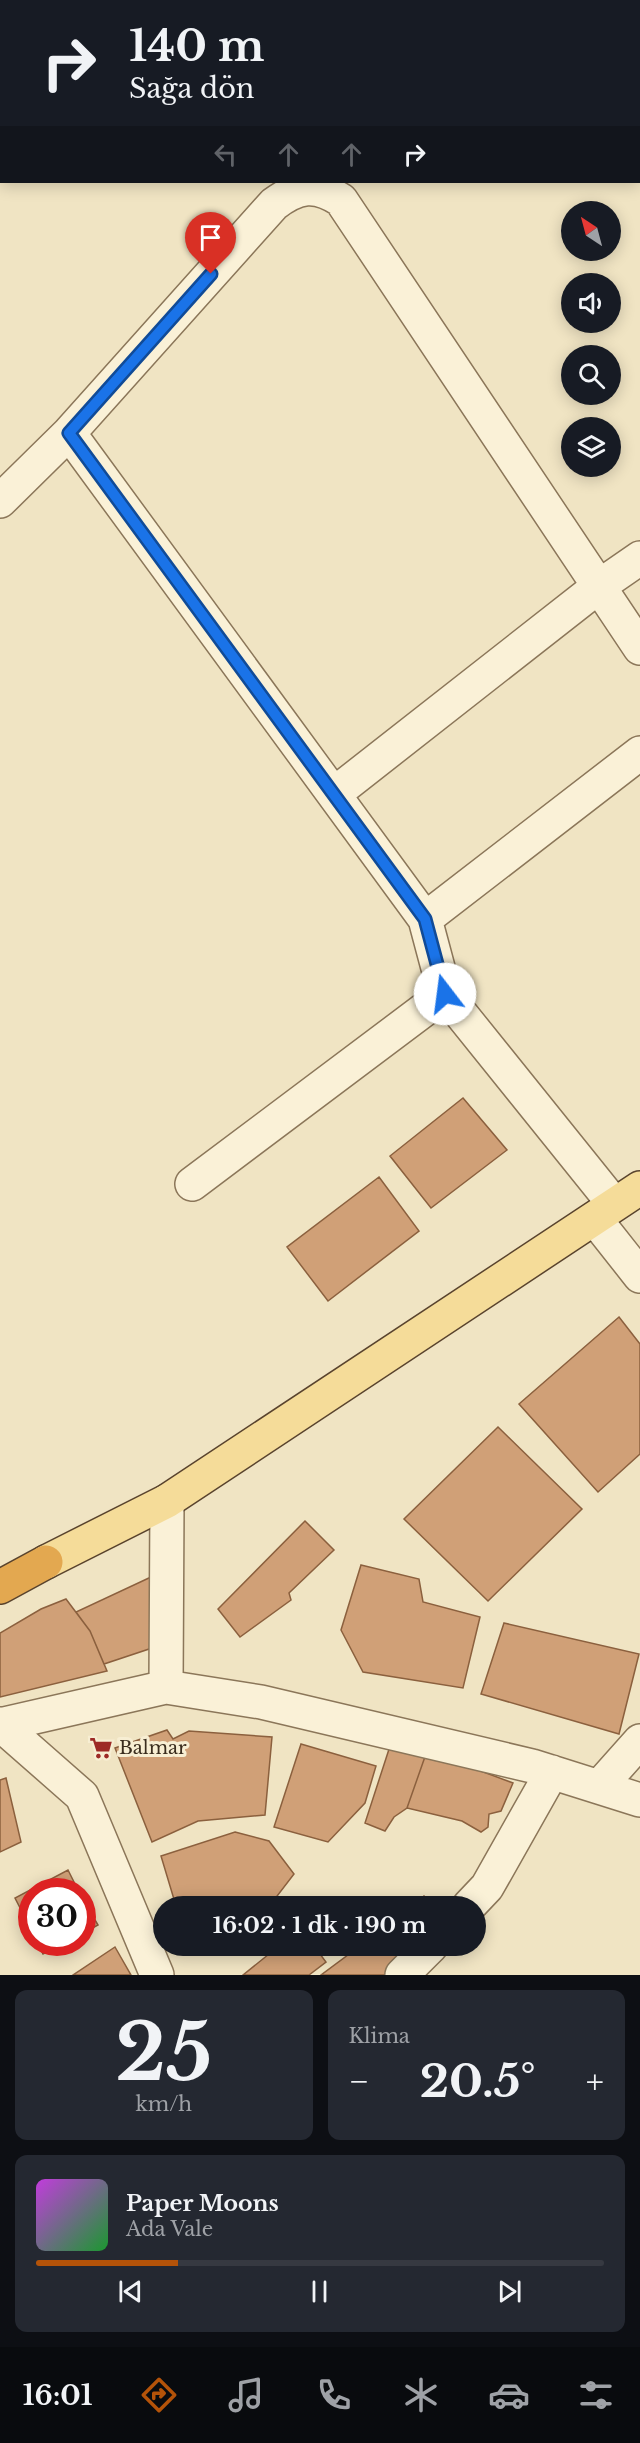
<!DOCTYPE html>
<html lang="tr">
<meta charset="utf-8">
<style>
body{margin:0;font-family:"Libre Baskerville",serif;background:#242831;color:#f1f3f6;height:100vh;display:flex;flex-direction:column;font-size:22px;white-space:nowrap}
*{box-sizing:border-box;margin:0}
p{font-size:20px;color:#9ea1a6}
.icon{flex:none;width:33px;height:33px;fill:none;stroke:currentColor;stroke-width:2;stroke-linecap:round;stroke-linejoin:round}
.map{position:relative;height:1975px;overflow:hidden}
.panel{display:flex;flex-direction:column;gap:15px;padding:15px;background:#0d0f14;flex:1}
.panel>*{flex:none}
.banner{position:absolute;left:0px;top:0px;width:640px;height:183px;box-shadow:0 3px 15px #0003;background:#171b24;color:#f1f3f6;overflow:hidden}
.needle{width:39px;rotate:324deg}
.fabs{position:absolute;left:561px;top:201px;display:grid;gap:12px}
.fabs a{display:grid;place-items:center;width:60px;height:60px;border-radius:50%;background:#171b24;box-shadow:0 3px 15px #0003;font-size:30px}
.speed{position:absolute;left:18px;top:1878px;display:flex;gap:12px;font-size:30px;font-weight:700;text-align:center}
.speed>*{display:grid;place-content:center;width:78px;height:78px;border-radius:50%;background:#171b24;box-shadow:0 3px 15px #0003;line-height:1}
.speed .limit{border:9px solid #d22;background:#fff;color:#111}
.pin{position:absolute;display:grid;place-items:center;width:51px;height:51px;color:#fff;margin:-62px -26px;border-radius:50% 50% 50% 0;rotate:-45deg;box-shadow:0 0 6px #0007}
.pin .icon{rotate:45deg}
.me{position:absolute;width:66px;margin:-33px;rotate:345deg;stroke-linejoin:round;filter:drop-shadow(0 0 4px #0008)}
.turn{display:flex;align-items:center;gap:21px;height:126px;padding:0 30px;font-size:27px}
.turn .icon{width:78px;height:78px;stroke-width:2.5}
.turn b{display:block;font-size:42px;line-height:51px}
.lanes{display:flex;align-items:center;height:57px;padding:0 30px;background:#0003;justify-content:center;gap:30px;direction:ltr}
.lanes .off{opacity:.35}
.big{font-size:45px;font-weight:700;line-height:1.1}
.panel .widget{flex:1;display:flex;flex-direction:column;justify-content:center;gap:9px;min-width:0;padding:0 21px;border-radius:12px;background:#242831}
.panel .dial{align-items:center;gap:0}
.dial b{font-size:78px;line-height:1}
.song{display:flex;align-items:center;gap:18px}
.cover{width:72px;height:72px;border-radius:9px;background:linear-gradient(135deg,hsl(290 70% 55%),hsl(130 70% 35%))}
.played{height:6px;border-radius:3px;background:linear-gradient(90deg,#b45309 25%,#363941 25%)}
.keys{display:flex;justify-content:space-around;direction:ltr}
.heat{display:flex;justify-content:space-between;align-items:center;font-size:33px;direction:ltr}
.panel .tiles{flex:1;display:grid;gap:15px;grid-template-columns:1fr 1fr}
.widget:last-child{grid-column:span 2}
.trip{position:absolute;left:153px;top:1896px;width:333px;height:60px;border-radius:30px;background:#171b24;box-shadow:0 3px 15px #0003;font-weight:700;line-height:60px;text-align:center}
.tabs{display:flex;height:96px;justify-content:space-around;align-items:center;background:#090b0e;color:#9ea1a6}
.tabs .icon{width:42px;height:42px}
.tabs .active{color:#b45309}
.tabs b{font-size:27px;color:#f1f3f6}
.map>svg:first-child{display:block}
.water{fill:#a5c3bb;stroke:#6c918a;stroke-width:1.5}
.building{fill:#d0a077;stroke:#8b603e;stroke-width:1.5}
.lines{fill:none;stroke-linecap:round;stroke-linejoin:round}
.street-casing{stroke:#8b7659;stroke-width:36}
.primary-casing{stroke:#59432d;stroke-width:36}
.highway-casing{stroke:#59432d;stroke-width:36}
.street{stroke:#faf1d7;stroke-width:33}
.primary{stroke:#f5dc99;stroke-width:33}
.highway{stroke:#e3a850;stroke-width:33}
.route-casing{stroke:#114b97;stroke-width:15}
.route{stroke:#1a73e8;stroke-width:10}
.labels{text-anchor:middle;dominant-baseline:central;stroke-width:6;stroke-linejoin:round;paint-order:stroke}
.poi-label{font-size:18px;fill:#3a2d1e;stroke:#f7eed3;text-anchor:start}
</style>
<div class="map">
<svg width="640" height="1975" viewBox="0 0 640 1975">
<rect width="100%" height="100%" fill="#f0e4c3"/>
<path class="water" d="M 0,0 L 196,0 L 2,2 L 1,46 Z"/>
<path class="building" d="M 463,1098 L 507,1150 L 431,1208 L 390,1156 Z
M 379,1177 L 419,1231 L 328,1301 L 287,1247 Z
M 619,1317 L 640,1344 L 640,1454 L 598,1492 L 519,1404 Z
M 498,1427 L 582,1509 L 488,1601 L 404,1519 Z
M 305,1521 L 334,1550 L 289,1593 L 291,1600 L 240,1637 L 218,1609 Z
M 361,1565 L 419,1579 L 423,1602 L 480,1617 L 463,1688 L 363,1672 L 341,1630 Z
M 151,1577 L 179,1619 L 149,1649 L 104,1664 L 90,1631 L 76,1612 Z
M 66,1599 L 90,1631 L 107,1671 L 0,1697 L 0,1633 L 41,1609 Z
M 504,1623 L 639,1654 L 619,1734 L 481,1694 Z
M 167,1730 L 173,1739 L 189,1731 L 272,1737 L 265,1815 L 198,1821 L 152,1842 L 115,1748 Z
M 392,1740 L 427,1751 L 407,1808 L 394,1817 L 385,1831 L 365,1823 Z
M 301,1744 L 376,1766 L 365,1803 L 328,1842 L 274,1827 Z
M 427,1751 L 513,1783 L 501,1811 L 489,1814 L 488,1827 L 481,1832 L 462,1821 L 407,1808 Z
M 6,1778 L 21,1842 L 0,1852 L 0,1780 Z
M 235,1832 L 269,1841 L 294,1874 L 271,1904 L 267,1906 L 176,1906 L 161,1856 Z
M 68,1870 L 79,1892 L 32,1892 L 32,1931 L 15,1898 Z
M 424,1896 L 433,1906 L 410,1906 Z
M 82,1898 L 98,1925 L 82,1934 Z
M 37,1942 L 65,1942 L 43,1954 Z
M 279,1946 L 314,1946 L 326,1962 L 309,1975 L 243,1975 Z
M 360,1946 L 431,1946 L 402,1975 L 321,1975 Z
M 115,1947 L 131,1975 L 73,1975 Z"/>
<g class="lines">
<g class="street-casing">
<path id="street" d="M 69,433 L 274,204 C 298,186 315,183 341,200 L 640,648
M 0,501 L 69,433 L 425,919
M 334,794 L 598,587 L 640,558
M 192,1184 L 445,994
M 614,1204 L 445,994 L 425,919 L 640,753
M 595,1219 L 640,1276
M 166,1687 L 167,1501
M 0,1724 L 82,1796 L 157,1975
M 0,1725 L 166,1687 L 261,1702 L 532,1766 L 640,1800
M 599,1787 L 640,1741
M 469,1906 L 487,1887 L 552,1772
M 402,1975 L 431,1946"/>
</g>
<g class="primary-casing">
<path id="primary" d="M 46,1562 L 167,1501 L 640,1188"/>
</g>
<g class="highway-casing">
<path id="highway" d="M 0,1587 L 46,1562"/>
</g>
<use href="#street" class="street"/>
<use href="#primary" class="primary"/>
<use href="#highway" class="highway"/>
</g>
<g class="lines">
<g class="route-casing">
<path id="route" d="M 211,274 L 69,433 L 425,919 L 445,994"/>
</g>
<use href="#route" class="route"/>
</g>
<defs>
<g id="supermarket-bare" transform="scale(1.8)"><path d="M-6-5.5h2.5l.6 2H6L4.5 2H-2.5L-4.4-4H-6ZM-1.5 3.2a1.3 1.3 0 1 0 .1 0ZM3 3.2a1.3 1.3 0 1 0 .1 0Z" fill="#9d2a26" stroke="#f7eed3" stroke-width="2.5" paint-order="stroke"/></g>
</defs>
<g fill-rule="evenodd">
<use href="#supermarket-bare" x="101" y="1748"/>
</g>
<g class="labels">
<g class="poi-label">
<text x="119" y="1748">Balmar</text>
</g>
</g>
</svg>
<div class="fabs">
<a><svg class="needle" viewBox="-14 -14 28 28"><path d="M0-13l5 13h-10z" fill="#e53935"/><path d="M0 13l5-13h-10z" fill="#9ea1a6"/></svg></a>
<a><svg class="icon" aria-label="sound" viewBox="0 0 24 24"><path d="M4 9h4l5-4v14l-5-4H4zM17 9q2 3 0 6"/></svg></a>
<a><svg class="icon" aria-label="search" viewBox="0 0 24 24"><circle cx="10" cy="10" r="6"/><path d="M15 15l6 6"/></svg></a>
<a><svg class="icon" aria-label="layers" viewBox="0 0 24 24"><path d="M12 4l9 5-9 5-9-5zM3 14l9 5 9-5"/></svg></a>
</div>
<div class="speed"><div class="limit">30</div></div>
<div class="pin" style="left:211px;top:274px;background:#d93025"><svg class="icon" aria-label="arrive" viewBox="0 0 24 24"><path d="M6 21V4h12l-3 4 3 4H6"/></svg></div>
<svg class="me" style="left:445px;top:994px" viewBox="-20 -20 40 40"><circle r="19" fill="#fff"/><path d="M0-13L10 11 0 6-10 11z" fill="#1a73e8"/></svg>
<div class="trip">16:02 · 1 dk · 190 m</div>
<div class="banner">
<div class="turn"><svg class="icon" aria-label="right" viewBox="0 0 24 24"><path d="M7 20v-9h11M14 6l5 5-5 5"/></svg><div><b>140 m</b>Sağa dön</div></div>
<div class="lanes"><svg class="icon off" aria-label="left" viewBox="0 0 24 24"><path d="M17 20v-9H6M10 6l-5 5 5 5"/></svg><svg class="icon off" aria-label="ahead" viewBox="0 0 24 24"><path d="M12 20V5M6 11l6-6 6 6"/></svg><svg class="icon off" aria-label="ahead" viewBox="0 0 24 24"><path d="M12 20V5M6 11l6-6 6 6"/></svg><svg class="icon" aria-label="right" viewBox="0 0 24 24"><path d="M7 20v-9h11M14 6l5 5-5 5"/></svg></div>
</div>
</div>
<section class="panel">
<div class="tiles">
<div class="widget dial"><b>25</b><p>km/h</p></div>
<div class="widget"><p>Klima</p>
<div class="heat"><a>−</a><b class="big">20.5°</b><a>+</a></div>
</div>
<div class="widget">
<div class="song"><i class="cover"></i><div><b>Paper Moons</b><p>Ada Vale</p></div></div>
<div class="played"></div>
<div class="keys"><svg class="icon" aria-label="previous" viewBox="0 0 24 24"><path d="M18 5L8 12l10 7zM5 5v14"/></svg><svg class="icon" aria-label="pause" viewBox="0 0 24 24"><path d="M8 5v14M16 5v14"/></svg><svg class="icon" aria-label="next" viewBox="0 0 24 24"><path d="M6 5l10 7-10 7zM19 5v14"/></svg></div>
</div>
</div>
</section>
<nav class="tabs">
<b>16:01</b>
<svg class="icon active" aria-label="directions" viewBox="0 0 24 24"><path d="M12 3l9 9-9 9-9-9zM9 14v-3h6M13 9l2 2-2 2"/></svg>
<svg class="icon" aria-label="music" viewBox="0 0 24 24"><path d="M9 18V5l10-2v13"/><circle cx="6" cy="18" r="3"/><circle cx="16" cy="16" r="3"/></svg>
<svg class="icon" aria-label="phone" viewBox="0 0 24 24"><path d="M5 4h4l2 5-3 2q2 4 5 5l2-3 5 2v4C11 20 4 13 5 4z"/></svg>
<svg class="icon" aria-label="climate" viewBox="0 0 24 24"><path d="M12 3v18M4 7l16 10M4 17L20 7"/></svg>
<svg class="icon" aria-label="car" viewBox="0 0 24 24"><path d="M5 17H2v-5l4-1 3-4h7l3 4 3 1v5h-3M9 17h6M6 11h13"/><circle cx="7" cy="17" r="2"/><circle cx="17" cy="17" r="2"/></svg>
<svg class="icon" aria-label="filters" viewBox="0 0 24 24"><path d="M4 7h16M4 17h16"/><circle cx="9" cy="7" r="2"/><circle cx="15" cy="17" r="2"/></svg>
</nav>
